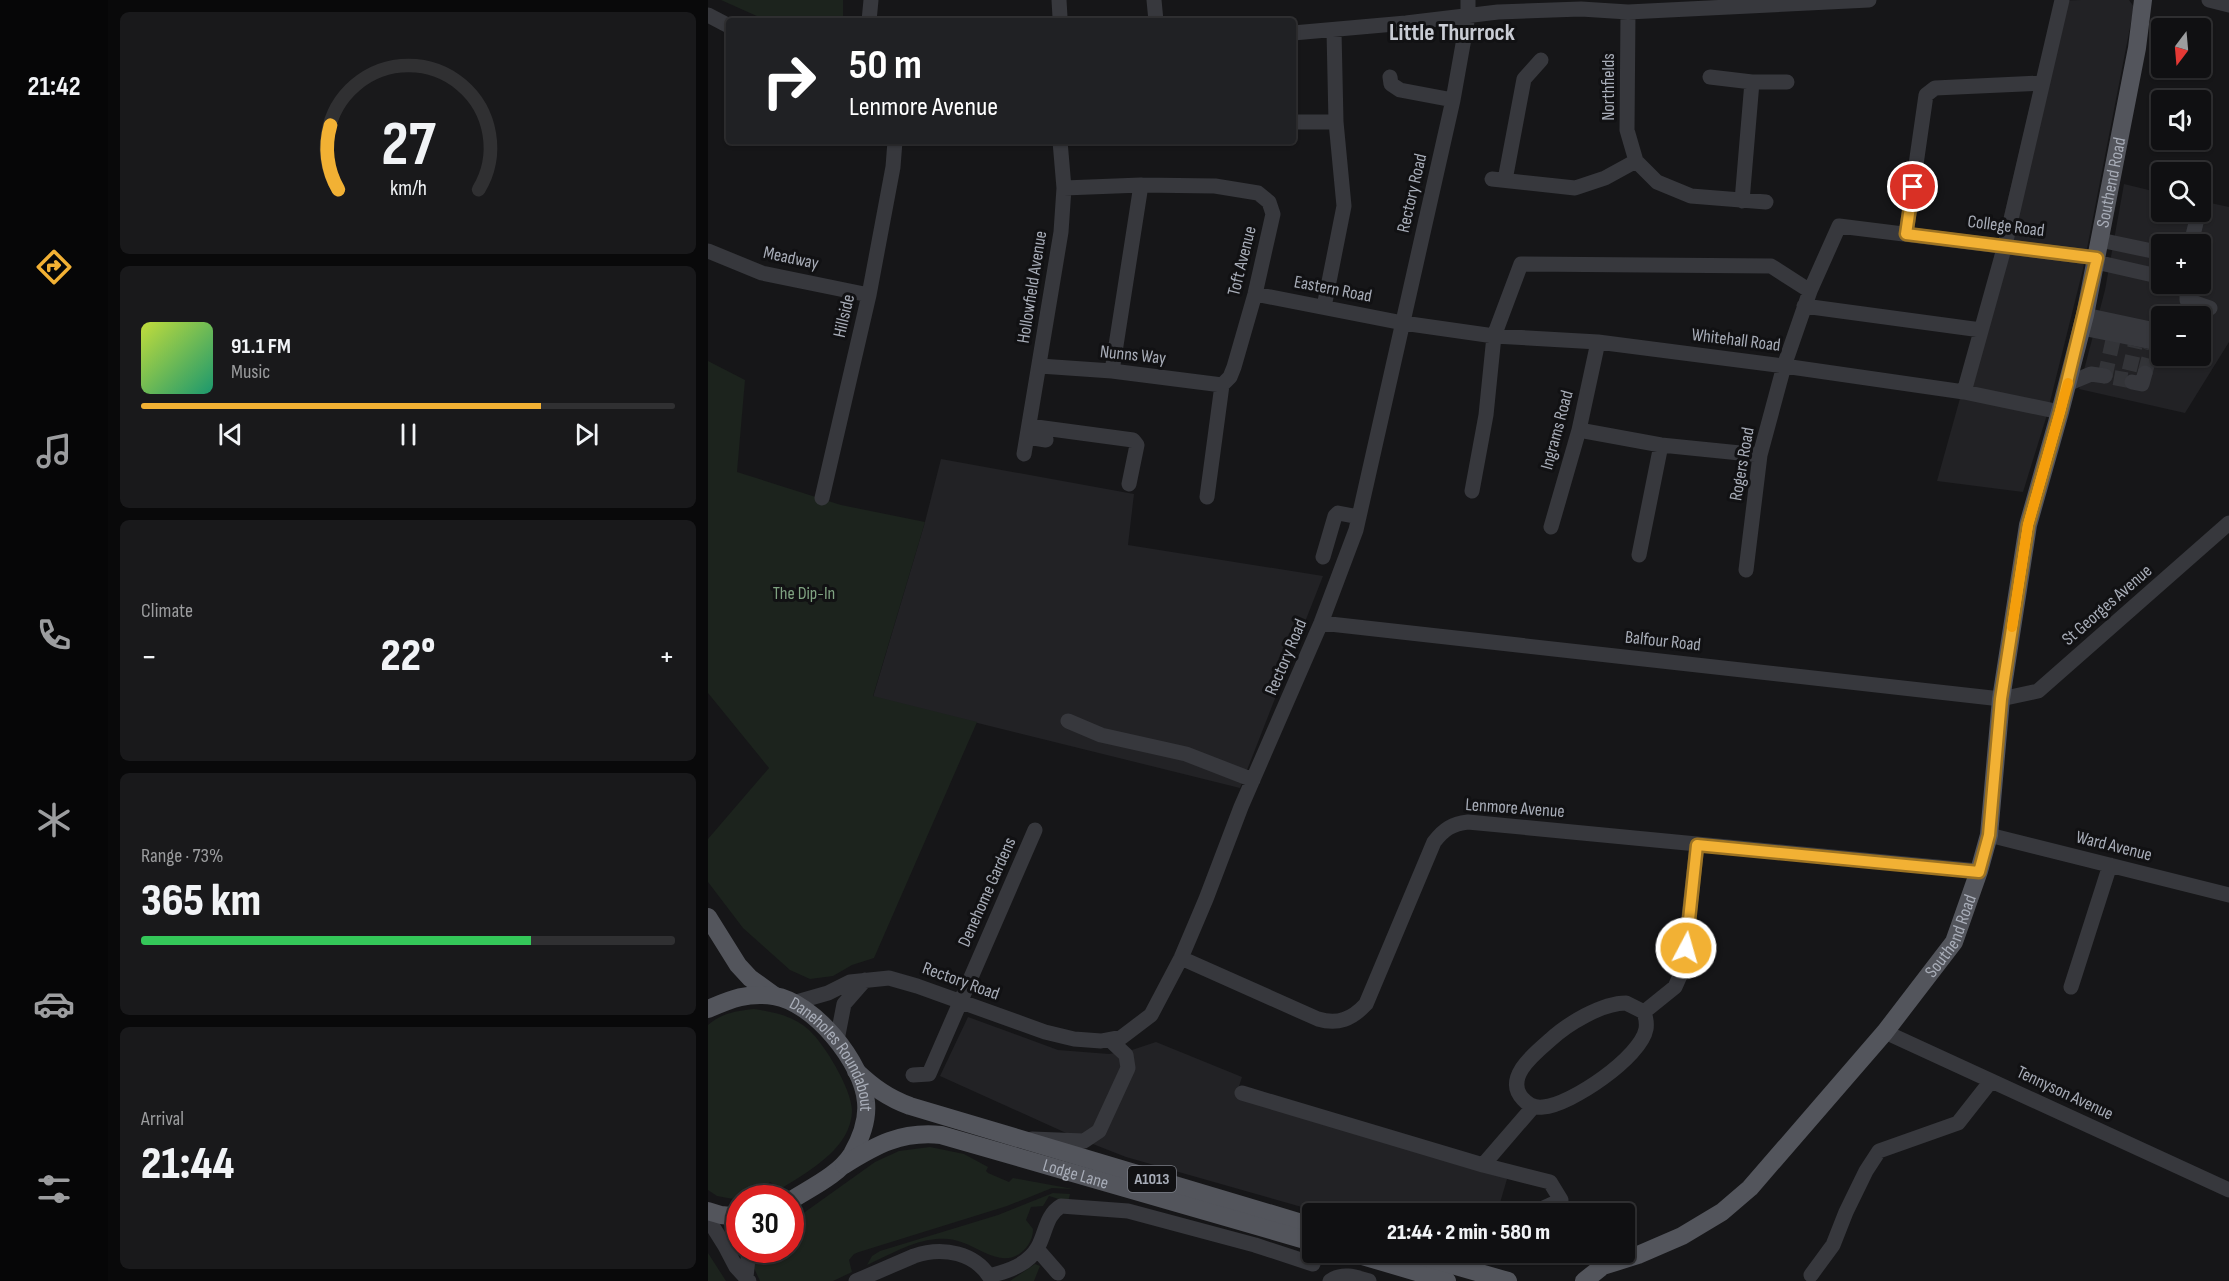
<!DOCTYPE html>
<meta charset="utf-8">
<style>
body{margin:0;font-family:"Sofia Sans Condensed",sans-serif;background:#19191b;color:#f1f3f6;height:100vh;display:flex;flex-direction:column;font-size:22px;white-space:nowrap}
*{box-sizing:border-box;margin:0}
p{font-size:20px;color:#9c9d9f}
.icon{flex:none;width:33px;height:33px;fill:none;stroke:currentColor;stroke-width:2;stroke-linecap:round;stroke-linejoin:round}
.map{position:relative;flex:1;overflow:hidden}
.panel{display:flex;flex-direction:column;gap:12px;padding:12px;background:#09090a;width:600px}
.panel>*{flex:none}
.banner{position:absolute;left:18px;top:18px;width:570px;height:126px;border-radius:6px;box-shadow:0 2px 4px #0004,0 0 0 2px #303032;background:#202124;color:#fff;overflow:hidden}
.needle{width:39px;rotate:196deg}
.tools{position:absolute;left:1443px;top:18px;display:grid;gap:12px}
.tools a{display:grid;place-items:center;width:60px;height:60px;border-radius:6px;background:#101012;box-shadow:0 2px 4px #0004,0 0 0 2px #303032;font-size:30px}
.speed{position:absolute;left:18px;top:1185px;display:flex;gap:12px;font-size:30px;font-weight:700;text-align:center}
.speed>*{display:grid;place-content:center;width:78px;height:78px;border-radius:50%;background:#101012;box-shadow:0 2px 4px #0004,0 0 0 2px #303032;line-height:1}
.speed .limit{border:9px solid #d22;background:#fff;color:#111}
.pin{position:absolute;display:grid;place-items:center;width:51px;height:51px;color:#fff;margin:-26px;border:3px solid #fff;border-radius:50%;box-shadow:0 2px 6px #0007}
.me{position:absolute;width:66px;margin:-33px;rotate:6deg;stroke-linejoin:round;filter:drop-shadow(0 0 4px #0008)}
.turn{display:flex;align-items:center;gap:21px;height:126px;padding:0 24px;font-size:27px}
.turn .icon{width:78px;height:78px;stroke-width:2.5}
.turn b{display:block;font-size:42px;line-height:51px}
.big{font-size:45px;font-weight:800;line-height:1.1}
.panel .tile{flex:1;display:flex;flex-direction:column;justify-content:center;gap:9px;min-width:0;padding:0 21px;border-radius:9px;background:#19191b}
.panel .dial{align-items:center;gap:0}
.dial svg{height:156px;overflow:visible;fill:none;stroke:#303032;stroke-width:7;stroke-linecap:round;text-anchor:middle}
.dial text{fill:#f1f3f6;stroke:none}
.song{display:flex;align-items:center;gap:18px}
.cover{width:72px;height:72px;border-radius:9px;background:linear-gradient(135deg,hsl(70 70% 55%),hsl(160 70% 35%))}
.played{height:6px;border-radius:3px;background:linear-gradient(90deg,#f2b134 75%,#303032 75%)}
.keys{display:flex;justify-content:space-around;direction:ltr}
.heat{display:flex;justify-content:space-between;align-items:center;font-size:33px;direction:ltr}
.charge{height:9px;border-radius:4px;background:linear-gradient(90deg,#34c759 73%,#303032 0)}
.trip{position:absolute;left:594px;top:1203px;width:333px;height:60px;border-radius:6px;background:#101012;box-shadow:0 2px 4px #0004,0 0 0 2px #303032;font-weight:800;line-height:60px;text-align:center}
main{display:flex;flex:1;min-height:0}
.dock{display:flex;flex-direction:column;width:108px;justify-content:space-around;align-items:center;background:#060607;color:#9c9d9f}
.dock .icon{width:42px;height:42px}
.dock .current{color:#f2b134}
.dock b{font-size:27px;color:#f1f3f6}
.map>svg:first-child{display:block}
.built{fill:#222225;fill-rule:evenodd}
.green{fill:#1c231d}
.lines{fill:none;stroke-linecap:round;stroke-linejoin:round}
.minor-tunnel{stroke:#333438;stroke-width:15;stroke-dasharray:15 8;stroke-linecap:butt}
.minor{stroke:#37383d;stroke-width:15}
.major{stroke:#53555c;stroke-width:18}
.route-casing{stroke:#9d7322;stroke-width:15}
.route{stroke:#f2b134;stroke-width:10}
.slow{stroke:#f59e0b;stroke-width:10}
.labels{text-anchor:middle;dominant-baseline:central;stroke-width:6;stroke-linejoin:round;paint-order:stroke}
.shield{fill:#111113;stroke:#7b7e86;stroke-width:1.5}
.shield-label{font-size:16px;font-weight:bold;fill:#a8adb8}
.street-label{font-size:18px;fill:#a8adb8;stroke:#111113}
.park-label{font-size:18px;fill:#7fa381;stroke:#111113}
.district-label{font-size:24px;font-weight:bold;fill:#c9ccd4;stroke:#111113}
</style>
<main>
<nav class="dock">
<b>21:42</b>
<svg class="icon current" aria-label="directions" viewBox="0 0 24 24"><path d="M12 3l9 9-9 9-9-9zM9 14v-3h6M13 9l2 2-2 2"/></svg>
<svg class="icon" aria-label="music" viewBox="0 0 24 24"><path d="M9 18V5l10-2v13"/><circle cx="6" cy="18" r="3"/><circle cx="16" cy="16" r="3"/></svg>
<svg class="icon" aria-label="phone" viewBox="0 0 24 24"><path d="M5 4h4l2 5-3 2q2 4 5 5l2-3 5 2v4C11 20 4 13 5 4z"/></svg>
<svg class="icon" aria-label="climate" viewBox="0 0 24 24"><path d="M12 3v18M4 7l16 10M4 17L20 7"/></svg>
<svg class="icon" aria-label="car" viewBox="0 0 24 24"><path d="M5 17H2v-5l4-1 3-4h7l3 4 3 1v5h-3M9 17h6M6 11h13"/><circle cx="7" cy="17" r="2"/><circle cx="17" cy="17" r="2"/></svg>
<svg class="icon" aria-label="filters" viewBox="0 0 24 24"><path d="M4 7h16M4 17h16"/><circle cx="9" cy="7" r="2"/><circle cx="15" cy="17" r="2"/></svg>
</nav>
<section class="panel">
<div class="tile dial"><svg viewBox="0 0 100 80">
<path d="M14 69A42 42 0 1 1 86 69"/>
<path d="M14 69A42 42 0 0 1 10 36" stroke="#f2b134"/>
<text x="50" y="56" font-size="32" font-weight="700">27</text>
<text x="50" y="72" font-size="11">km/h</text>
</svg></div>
<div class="tile">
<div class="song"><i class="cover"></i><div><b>91.1 FM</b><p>Music</p></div></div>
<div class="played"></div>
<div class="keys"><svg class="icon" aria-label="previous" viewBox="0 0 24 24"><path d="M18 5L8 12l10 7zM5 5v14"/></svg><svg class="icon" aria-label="pause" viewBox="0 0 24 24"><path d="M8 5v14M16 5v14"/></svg><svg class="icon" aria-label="next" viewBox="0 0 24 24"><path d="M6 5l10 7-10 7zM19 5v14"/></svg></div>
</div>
<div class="tile"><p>Climate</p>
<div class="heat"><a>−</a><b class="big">22°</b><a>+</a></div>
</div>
<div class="tile"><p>Range · 73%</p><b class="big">365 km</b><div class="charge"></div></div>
<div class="tile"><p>Arrival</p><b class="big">21:44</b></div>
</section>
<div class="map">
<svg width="1521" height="1281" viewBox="0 0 1521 1281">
<rect width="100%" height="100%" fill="#161618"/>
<path class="built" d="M 1373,0 L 1421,0 L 1426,7 L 1375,269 L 1338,418 L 1315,492 L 1229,481 L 1256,384 L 1347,1 Z
M 1416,184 L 1453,193 L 1454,212 L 1492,212 L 1493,201 L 1521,207 L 1521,342 L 1477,413 L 1371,389 L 1397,290 ZM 1454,244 L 1492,244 L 1492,284 L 1454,284 ZM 1454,316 L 1492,316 L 1492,356 L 1454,356 Z
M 233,459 L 426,494 L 420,545 L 615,576 L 532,788 L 165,697 L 217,522 Z
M 260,1017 L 350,1050 L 401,1054 L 424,1050 L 448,1042 L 534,1077 L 530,1089 L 778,1163 L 799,1179 L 789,1213 L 615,1213 L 418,1157 L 367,1137 L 232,1076 Z"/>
<path class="green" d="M 13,0 L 135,0 L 135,21 L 60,21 Z
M 0,361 L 37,380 L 29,472 L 133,505 L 217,522 L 165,696 L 269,722 L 166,958 L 144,965 L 125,976 L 102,979 L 82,970 L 35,928 L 0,882 L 0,839 L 61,768 L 0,693 Z
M 46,1009 C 65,1012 86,1016 101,1030 C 117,1045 143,1088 144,1110 C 144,1119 141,1129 136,1137 C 122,1161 84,1182 60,1196 L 69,1186 L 62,1182 L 42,1198 L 32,1198 L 31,1200 L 9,1196 L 0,1190 L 0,1025 C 14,1013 28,1011 46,1009 Z
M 222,1147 L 256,1154 L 280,1167 L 278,1171 L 280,1173 L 301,1182 L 305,1178 L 365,1189 L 344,1188 L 299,1206 L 151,1252 L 146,1254 L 141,1260 L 144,1272 L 125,1281 L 52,1281 L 46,1268 L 47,1250 L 82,1250 L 83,1222 L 167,1162 L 191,1151 Z
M 345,1193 L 362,1194 L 360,1202 L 341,1196 L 335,1206 L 323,1207 L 318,1220 L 325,1229 C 325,1237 322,1244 316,1250 C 297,1269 275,1250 256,1243 C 247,1239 238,1238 228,1239 C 204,1241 181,1255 159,1265 L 164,1256 L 172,1251 L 290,1215 Z
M 0,1253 L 18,1281 L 0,1281 Z
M 327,1264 L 332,1266 L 326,1281 L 302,1281 Z"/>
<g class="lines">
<path class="minor-tunnel" d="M 1405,340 L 1397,376 L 1419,380 L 1427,346
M 1437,373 L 1443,350"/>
<path class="minor" d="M 351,0 L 352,17
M 446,0 L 448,21
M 1501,0 L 1521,5
M 920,12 L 919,130 L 928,161 L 949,182 L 983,196 L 1058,202
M 0,15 L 21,26
M 161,21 L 163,0
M 585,33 L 698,23 L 790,12 L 873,9 L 920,12 L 1161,0
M 682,77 L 683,84 L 692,90 L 745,100
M 1002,77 L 1044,82 L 1079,82
M 585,122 L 628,122
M 784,179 L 867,188 L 897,178 L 928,161
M 797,180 L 816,79 L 833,60
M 356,188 L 433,185 L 507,186 L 550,193 L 561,202 L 565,214 L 547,294 L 526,367 L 522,377 L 514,385 L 499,497
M 1034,201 L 1044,82
M 1198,234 L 1218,95 L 1227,88 L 1334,83
M 1392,240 L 1454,253
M 1480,244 L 1484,239 L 1489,219
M 0,251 L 54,273 L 161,295
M 1388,262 L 1454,277
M 1479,284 L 1479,300 L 1502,308
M 547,294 L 695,323 L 786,336 L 890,342 L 1076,366 L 1256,392 L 1352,412
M 1096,306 L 1273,330
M 616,307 L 636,206 L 628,122 L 626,31
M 1377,315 L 1452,331 L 1454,325
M 1374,328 L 1454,344
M 332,366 L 404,371 L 514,385
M 404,371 L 433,185
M 1424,382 L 1434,384 L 1437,373
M 1359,384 L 1383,374 L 1397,376
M 1256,392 L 1297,245 L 1354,0
M 321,426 L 425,440 L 429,445 L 421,484
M 871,430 L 953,445 L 1052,455
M 319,437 L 338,440
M 316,454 L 353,232 L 356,188 L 352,141
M 764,491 L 778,415 L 786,336 L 813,264 L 1063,266 L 1102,291
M 114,498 L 161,295 L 185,167 L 187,141
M 843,527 L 871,430 L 890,342
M 931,555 L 953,445
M 615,557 L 627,516 L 630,513 L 651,517
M 1038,570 L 1052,455 L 1076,366 L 1102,291 L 1131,226 L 1389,258
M 613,623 L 1293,699 L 1330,691 L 1521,523
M 360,721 L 393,735 L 478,754 L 545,780
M 1281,835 L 1521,895
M 473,958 L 610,1019 C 630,1025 644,1019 658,1004 L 726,842 C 736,829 744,824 760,822 L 1271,871
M 1363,987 L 1402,865
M 85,1003 L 120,993 L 142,982 L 181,978 L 209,986 L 337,1032 L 366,1039 L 393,1041 L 414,1037 L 443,1015 L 473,958 L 498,899 L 533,807 L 613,623 L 648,530 L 745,100 L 760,16 L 760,0
M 918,1003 L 936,1012 C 938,1018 939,1023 938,1029 C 933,1057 863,1105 835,1107 C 827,1108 821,1106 815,1099 C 795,1078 827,1053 842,1040 C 859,1024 894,1003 918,1003 Z
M 936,1012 L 967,987 L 975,969 L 989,845
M 1177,1032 L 1521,1190
M 129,1040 L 136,1004 L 157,980
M 205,1075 L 221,1074 L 327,830
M 534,1093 L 775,1165
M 324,1139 L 376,1141 L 391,1131 L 420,1068 L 418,1055 L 402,1040
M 822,1214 L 853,1200 L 842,1182 L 775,1165 L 825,1107
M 0,1219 L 17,1246 L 28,1267 L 41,1281
M 329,1249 L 350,1273
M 1103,1275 L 1125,1245 L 1138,1212 L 1158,1171 L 1171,1151 L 1250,1123 L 1283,1081
M 281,1276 C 300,1271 320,1265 330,1247 C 338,1232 338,1215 353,1206 L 420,1211 L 547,1245 L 605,1264
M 38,1277 L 41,1250
M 148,1281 L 206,1256 C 234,1246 269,1252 284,1281
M 622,1281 C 634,1272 648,1277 661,1281"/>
<g class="major">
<path d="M 0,917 L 30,965 L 42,978 L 67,996"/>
<path id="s1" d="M 0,1009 C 23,999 40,992 66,996 C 106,1002 155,1063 158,1102 C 160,1121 153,1138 144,1154 C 131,1175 102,1188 82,1201"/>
<path d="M 148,1071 C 165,1087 180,1098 202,1106 L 604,1226"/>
<path id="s2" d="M 136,1165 C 168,1145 193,1131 233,1135 L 604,1242"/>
<path d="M 0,1211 L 13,1215 L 32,1217"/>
<path d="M 641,1252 L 739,1281"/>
<path d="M 699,1252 L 800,1281"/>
<path id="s3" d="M 876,1281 L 895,1266 L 930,1255 L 974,1236 L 1014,1212 L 1042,1188 L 1177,1032 L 1246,942 L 1271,871 L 1281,835 L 1293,699 L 1320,525 L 1352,412 L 1377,315 L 1429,48 L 1435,0"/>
</g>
</g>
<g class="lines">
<g class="route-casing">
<path id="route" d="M 978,948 L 989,845 L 1271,872 L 1281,835 L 1293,699 L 1320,525 L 1352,412 L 1389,258 L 1198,234 L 1205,187"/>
</g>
<use href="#route" class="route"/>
<path class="slow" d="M 1304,627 L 1320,525 L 1360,383"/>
</g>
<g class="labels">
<rect class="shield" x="420" y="1166" width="48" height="26" rx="4.5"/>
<g class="shield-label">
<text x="444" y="1179">A1013</text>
</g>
<g class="street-label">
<text transform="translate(900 87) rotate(-90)">Northfields</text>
<text stroke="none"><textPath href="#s3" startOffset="1290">Southend Road</textPath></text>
<text transform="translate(704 193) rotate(-77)">Rectory Road</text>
<text transform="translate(1298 226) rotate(7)">College Road</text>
<text transform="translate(83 258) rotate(12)">Meadway</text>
<text transform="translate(534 261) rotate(-76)">Toft Avenue</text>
<text transform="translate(324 287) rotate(-81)">Hollowfield Avenue</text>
<text transform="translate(625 289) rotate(11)">Eastern Road</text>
<text transform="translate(136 316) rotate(-77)">Hillside</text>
<text transform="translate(1028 340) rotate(7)">Whitehall Road</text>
<text transform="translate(425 355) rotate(6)">Nunns Way</text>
<text transform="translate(849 430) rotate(-75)">Ingrams Road</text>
<text transform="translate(1034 464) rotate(-80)">Rogers Road</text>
<text transform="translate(1399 605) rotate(-41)">St Georges Avenue</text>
<text transform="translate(955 641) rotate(6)">Balfour Road</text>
<text transform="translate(578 657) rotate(-67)">Rectory Road</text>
<text transform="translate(807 808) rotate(4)">Lenmore Avenue</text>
<text transform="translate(1406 846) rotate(14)">Ward Avenue</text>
<text transform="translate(279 892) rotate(-66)">Denehome Gardens</text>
<text stroke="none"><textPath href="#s3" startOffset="516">Southend Road</textPath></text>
<text transform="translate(253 981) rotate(20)">Rectory Road</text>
<text stroke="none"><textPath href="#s1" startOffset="156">Daneholes Roundabout</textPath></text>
<text transform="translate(1357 1093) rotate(25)">Tennyson Avenue</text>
<text stroke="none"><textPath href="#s2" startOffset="244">Lodge Lane</textPath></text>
</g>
<g class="park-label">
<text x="96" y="593">The Dip-In</text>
</g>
<g class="district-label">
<text x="744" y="32">Little Thurrock</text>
</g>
</g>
</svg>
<div class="tools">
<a><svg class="needle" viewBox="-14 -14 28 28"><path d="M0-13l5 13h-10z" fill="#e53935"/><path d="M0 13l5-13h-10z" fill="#9c9d9f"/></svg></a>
<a><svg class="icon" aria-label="sound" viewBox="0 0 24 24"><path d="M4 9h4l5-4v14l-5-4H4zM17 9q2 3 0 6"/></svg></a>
<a><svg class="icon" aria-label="search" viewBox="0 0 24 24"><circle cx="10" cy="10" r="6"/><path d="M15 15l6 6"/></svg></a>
<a>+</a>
<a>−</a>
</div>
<div class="speed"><div class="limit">30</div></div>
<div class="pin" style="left:1205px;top:187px;background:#d93025"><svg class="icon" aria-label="arrive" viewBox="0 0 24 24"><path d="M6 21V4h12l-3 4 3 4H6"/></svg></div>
<svg class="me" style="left:978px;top:948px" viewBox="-20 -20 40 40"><circle r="17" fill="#f2b134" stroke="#fff" stroke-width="3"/><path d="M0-11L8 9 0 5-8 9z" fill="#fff"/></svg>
<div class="trip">21:44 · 2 min · 580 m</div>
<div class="banner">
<div class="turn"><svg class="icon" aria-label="right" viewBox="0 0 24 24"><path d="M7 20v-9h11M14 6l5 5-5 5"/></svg><div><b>50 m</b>Lenmore Avenue</div></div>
</div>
</div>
</main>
